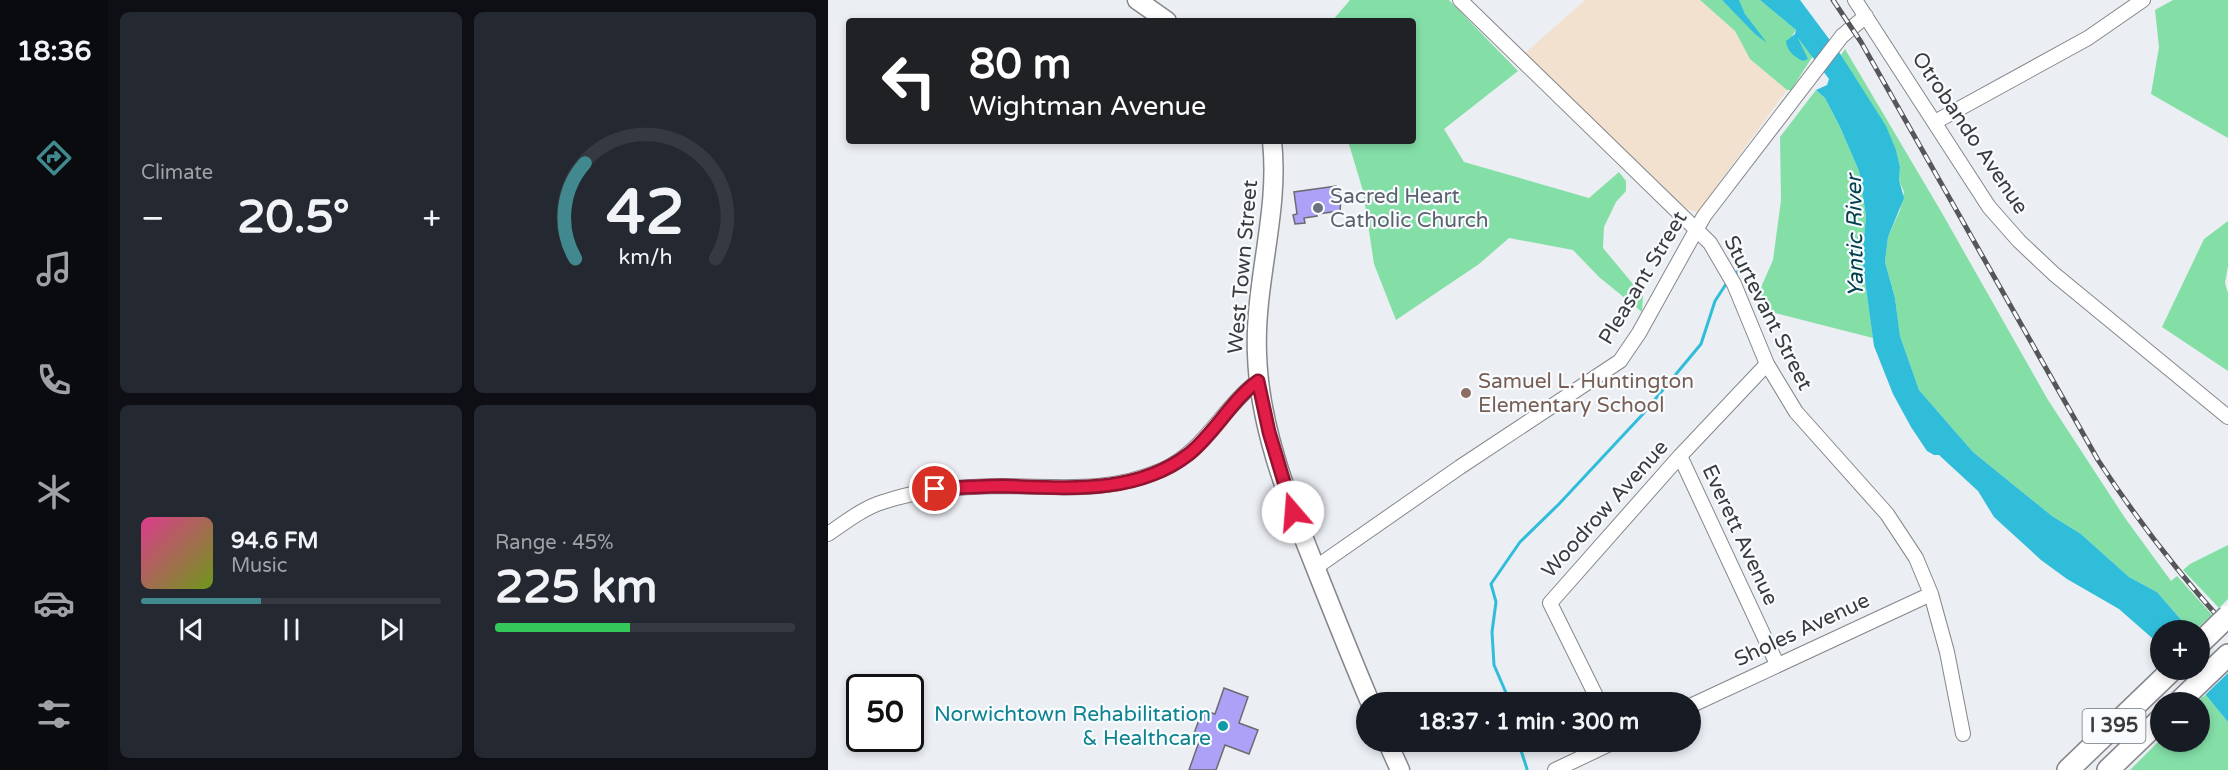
<!DOCTYPE html>
<meta charset="utf-8">
<style>
body{margin:0;font-family:"Varela Round",sans-serif;background:#242831;color:#f1f3f6;height:100vh;display:flex;flex-direction:column;font-size:22px;white-space:nowrap}
*{box-sizing:border-box;margin:0}
p{font-size:20px;color:#9ea1a6}
.icon{flex:none;width:33px;height:33px;fill:none;stroke:currentColor;stroke-width:2;stroke-linecap:round;stroke-linejoin:round}
.map{position:relative;flex:1;overflow:hidden}
.sheet{display:flex;flex-direction:column;gap:12px;padding:12px;background:#0d0f14;width:720px}
.sheet>*{flex:none}
.top-card{position:absolute;left:18px;top:18px;width:570px;height:126px;border-radius:6px;box-shadow:0 3px 9px #0003;background:#202124;color:#fff;overflow:hidden}
.controls{position:absolute;left:1322px;top:620px;display:grid;gap:12px}
.controls a{display:grid;place-items:center;width:60px;height:60px;border-radius:50%;background:#171b24;box-shadow:0 3px 9px #0003;font-size:30px}
.speed{position:absolute;left:18px;top:674px;display:flex;gap:12px;font-size:30px;font-weight:700;text-align:center}
.speed>*{display:grid;place-content:center;width:78px;height:78px;border-radius:50%;background:#171b24;box-shadow:0 3px 9px #0003;line-height:1}
.speed .limit{border:3px solid #111;border-radius:9px;background:#fff;color:#111}
.pin{position:absolute;display:grid;place-items:center;width:51px;height:51px;color:#fff;margin:-26px;border:3px solid #fff;border-radius:50%;box-shadow:0 2px 6px #0007}
.me{position:absolute;width:66px;margin:-33px;rotate:342deg;stroke-linejoin:round;filter:drop-shadow(0 0 4px #0008)}
.turn{display:flex;align-items:center;gap:21px;height:126px;padding:0 24px;font-size:27px}
.turn .icon{width:78px;height:78px;stroke-width:2.5}
.turn b{display:block;font-size:42px;line-height:51px}
.big{font-size:45px;font-weight:700;line-height:1.1}
.sheet .card{flex:1;display:flex;flex-direction:column;justify-content:center;gap:9px;min-width:0;padding:0 21px;border-radius:9px;background:#242831}
.sheet .dial{align-items:center;gap:0}
.dial svg{height:156px;overflow:visible;fill:none;stroke:#363941;stroke-width:7;stroke-linecap:round;text-anchor:middle}
.dial text{fill:#f1f3f6;stroke:none}
.song{display:flex;align-items:center;gap:18px}
.cover{width:72px;height:72px;border-radius:9px;background:linear-gradient(135deg,hsl(330 70% 55%),hsl(80 70% 35%))}
.played{height:6px;border-radius:3px;background:linear-gradient(90deg,#41898e 40%,#363941 40%)}
.keys{display:flex;justify-content:space-around;direction:ltr}
.heat{display:flex;justify-content:space-between;align-items:center;font-size:33px;direction:ltr}
.charge{height:9px;border-radius:4px;background:linear-gradient(90deg,#34c759 45%,#363941 0)}
.sheet .tiles{flex:1;display:grid;gap:12px;grid-template-columns:repeat(2,1fr)}
.trip{position:absolute;left:528px;top:692px;width:345px;height:60px;border-radius:30px;background:#171b24;box-shadow:0 3px 9px #0003;font-weight:700;line-height:60px;text-align:center}
main{display:flex;flex:1;min-height:0}
.dock{display:flex;flex-direction:column;width:108px;justify-content:space-around;align-items:center;background:#090b0e;color:#9ea1a6}
.dock .icon{width:42px;height:42px}
.dock .on{color:#41898e}
.dock b{font-size:27px;color:#f1f3f6}
.map>svg:first-child{display:block}
.commercial{fill:#f3e1d0}
.green{fill:#84dfa7}
.water{fill:#30bdda}
.pier{fill:#ebeef3}
.lines{fill:none;stroke-linecap:round;stroke-linejoin:round}
.stream{stroke:#30bdda;stroke-width:3}
.building{fill:#aca1f6;stroke:#6b6a6f;stroke-width:1.5}
.minor-casing{stroke:#85878b;stroke-width:16}
.major-casing{stroke:#85878b;stroke-width:21}
.highway-casing{stroke:#85878b;stroke-width:24}
.minor{stroke:#fff;stroke-width:14}
.major{stroke:#fff;stroke-width:18}
.highway{stroke:#fff;stroke-width:21}
.rail-casing{stroke:#555658;stroke-width:5}
.rail{stroke:#f9fcff;stroke-width:3;stroke-dasharray:9;stroke-linecap:butt}
.highway-bridge-casing{stroke:#85878b;stroke-width:24;stroke-linecap:butt}
.highway-bridge{stroke:#fff;stroke-width:21}
.route-casing{stroke:#92132f;stroke-width:15}
.route{stroke:#e11d48;stroke-width:10}
.worship-dot{fill:#6b7280;stroke:#f9fcff;stroke-width:2}
.education-dot{fill:#8d6e63;stroke:#f9fcff;stroke-width:2}
.culture-dot{fill:#0f9aa8;stroke:#f9fcff;stroke-width:2}
.labels{text-anchor:middle;dominant-baseline:central;stroke-width:4.5;stroke-linejoin:round;paint-order:stroke}
.shield{fill:#f9fcff;stroke:#737577;stroke-width:1.5}
.shield-label{font-size:20px;font-weight:bold;fill:#3a3b3d}
.street-label{font-size:21px;fill:#3a3b3d;stroke:#f9fcff}
.worship-label{font-size:21px;fill:#5b616d;stroke:#f9fcff;text-anchor:start}
.education-label{font-size:21px;fill:#785e54;stroke:#f9fcff;text-anchor:start}
.culture-label{font-size:21px;fill:#0d838f;stroke:#f9fcff;text-anchor:end}
.water-label{font-size:22px;font-style:italic;fill:#01404c;stroke:#f9fcff}
</style>
<main>
<nav class="dock">
<b>18:36</b>
<svg class="icon on" aria-label="directions" viewBox="0 0 24 24"><path d="M12 3l9 9-9 9-9-9zM9 14v-3h6M13 9l2 2-2 2"/></svg>
<svg class="icon" aria-label="music" viewBox="0 0 24 24"><path d="M9 18V5l10-2v13"/><circle cx="6" cy="18" r="3"/><circle cx="16" cy="16" r="3"/></svg>
<svg class="icon" aria-label="phone" viewBox="0 0 24 24"><path d="M5 4h4l2 5-3 2q2 4 5 5l2-3 5 2v4C11 20 4 13 5 4z"/></svg>
<svg class="icon" aria-label="climate" viewBox="0 0 24 24"><path d="M12 3v18M4 7l16 10M4 17L20 7"/></svg>
<svg class="icon" aria-label="car" viewBox="0 0 24 24"><path d="M5 17H2v-5l4-1 3-4h7l3 4 3 1v5h-3M9 17h6M6 11h13"/><circle cx="7" cy="17" r="2"/><circle cx="17" cy="17" r="2"/></svg>
<svg class="icon" aria-label="filters" viewBox="0 0 24 24"><path d="M4 7h16M4 17h16"/><circle cx="9" cy="7" r="2"/><circle cx="15" cy="17" r="2"/></svg>
</nav>
<section class="sheet">
<div class="tiles">
<div class="card"><p>Climate</p>
<div class="heat"><a>−</a><b class="big">20.5°</b><a>+</a></div>
</div>
<div class="card dial"><svg viewBox="0 0 100 80">
<path d="M14 69A42 42 0 1 1 86 69"/>
<path d="M14 69A42 42 0 0 1 19 20" stroke="#41898e"/>
<text x="50" y="56" font-size="32" font-weight="700">42</text>
<text x="50" y="72" font-size="11">km/h</text>
</svg></div>
<div class="card">
<div class="song"><i class="cover"></i><div><b>94.6 FM</b><p>Music</p></div></div>
<div class="played"></div>
<div class="keys"><svg class="icon" aria-label="previous" viewBox="0 0 24 24"><path d="M18 5L8 12l10 7zM5 5v14"/></svg><svg class="icon" aria-label="pause" viewBox="0 0 24 24"><path d="M8 5v14M16 5v14"/></svg><svg class="icon" aria-label="next" viewBox="0 0 24 24"><path d="M6 5l10 7-10 7zM19 5v14"/></svg></div>
</div>
<div class="card"><p>Range · 45%</p><b class="big">225 km</b><div class="charge"></div></div>
</div>
</section>
<div class="map">
<svg width="1400" height="770" viewBox="0 0 1400 770">
<rect width="100%" height="100%" fill="#ebeef3"/>
<path class="commercial" d="M 757,0 L 872,0 L 907,31 L 922,59 L 959,90 L 870,212 L 858,209 L 695,55 Z"/>
<path class="green" d="M 522,0 L 621,0 L 690,71 L 616,129 L 636,162 L 761,198 L 791,172 L 798,181 L 798,191 L 788,202 L 776,227 L 775,248 L 815,296 L 814,312 L 771,277 L 745,250 L 681,238 L 651,264 L 568,320 L 546,264 L 535,191 L 520,141 L 585,141 L 585,21 L 504,21 Z
M 872,0 L 894,0 L 935,40 L 917,14 L 910,0 L 932,0 L 968,30 L 964,36 L 975,49 L 970,38 L 985,56 L 963,90 L 959,90 L 922,59 L 907,31 Z
M 1345,0 L 1400,0 L 1400,138 L 1323,94 L 1331,47 L 1327,10 Z
M 1017,49 L 1114,213 L 1220,400 L 1297,518 L 1343,581 L 1349,576 L 1384,615 L 1367,630 L 1362,630 L 1329,592 L 1301,577 L 1253,534 L 1224,516 L 1145,452 L 1091,390 L 1072,336 L 1067,298 L 1057,262 L 1060,237 L 1072,210 L 1076,192 L 1071,180 L 1072,167 L 1068,150 L 1013,55 Z
M 988,90 L 997,98 L 1012,127 L 1031,171 L 1038,216 L 1034,259 L 1045,338 L 939,311 L 930,294 L 945,260 L 953,200 L 952,137 Z
M 1400,221 L 1400,266 L 1397,283 L 1400,293 L 1400,371 L 1334,327 L 1376,239 Z
M 1400,545 L 1400,599 L 1391,608 L 1355,570 L 1362,564 Z
M 1377,694 L 1400,722 L 1400,770 L 1302,770 L 1332,740 L 1371,741 L 1369,702 Z"/>
<path class="water" d="M 894,0 L 911,0 L 917,14 L 939,43 L 927,34 Z
M 932,0 L 972,0 L 1013,55 L 1058,126 L 1068,150 L 1072,167 L 1071,180 L 1076,198 L 1060,237 L 1057,262 L 1067,298 L 1072,336 L 1091,390 L 1145,452 L 1224,516 L 1253,534 L 1301,577 L 1329,592 L 1362,630 L 1332,630 L 1332,645 L 1291,609 L 1239,579 L 1213,560 L 1166,517 L 1150,491 L 1111,455 L 1106,455 L 1099,451 L 1083,427 L 1065,394 L 1046,346 L 1034,259 L 1038,216 L 1031,171 L 1012,127 L 997,98 L 988,90 L 999,85 L 1001,79 L 970,38 L 980,59 L 975,61 C 966,57 959,51 958,41 L 967,34 L 968,30 Z
M 1400,670 L 1400,722 L 1377,694 Z"/>
<path class="pier" d="M 1371,638 L 1400,666 L 1400,673 L 1375,697 L 1351,669 L 1371,669 Z"/>
<g class="lines">
<path class="stream" d="M 905,277 L 911,270
M 682,702 L 666,665 L 664,632 L 668,602 L 663,584 L 692,542 L 731,504 L 814,415 L 873,344 L 887,301 L 900,281
M 690,741 L 699,769"/>
</g>
<path class="building" d="M 508,186 L 513,198 L 512,211 L 489,214 L 489,216 L 476,218 L 477,223 L 467,224 L 465,215 L 469,214 L 466,192 Z
M 396,688 L 420,697 L 411,723 L 430,730 L 421,754 L 397,745 L 388,770 L 361,770 L 373,736 L 366,733 L 375,710 L 387,714 Z"/>
<g class="lines">
<g class="minor-casing">
<path id="minor" d="M 632,0 L 882,243 L 906,284 L 939,364 L 968,412 L 1059,514 L 1088,558 L 1103,594 L 1119,652 L 1135,734
M 1027,0 L 1161,207 L 1191,241 L 1226,274 L 1400,417
M 1107,122 L 1260,38 L 1315,0
M 852,456 L 949,664
M 0,534 C 16,523 37,507 55,502 C 93,489 132,487 172,486 C 230,486 278,494 334,470 C 376,452 395,407 430,381
M 487,568 L 632,467 L 792,361 L 811,333 L 876,216 L 1014,36 L 1038,16
M 771,702 L 722,603 L 852,456 L 939,364
M 862,706 L 1103,594
M 727,770 L 788,741"/>
</g>
<g class="major-casing">
<path id="major" d="M 309,0 L 339,21
M 444,141 C 452,212 426,282 429,354 C 431,424 458,494 484,559 C 503,607 522,655 542,702
M 559,741 L 572,770"/>
</g>
<g class="highway-casing">
<path id="highway" d="M 1351,702 L 1400,655
M 1240,770 L 1345,669
M 1280,770 L 1332,720"/>
</g>
<use href="#minor" class="minor"/>
<use href="#major" class="major"/>
<use href="#highway" class="highway"/>
<g class="rail-casing">
<path id="rail" d="M 1005,0 L 1033,42 L 1270,460 C 1309,520 1352,575 1400,628"/>
</g>
<use href="#rail" class="rail"/>
<g class="highway-bridge-casing">
<path id="highway-bridge" d="M 1371,644 L 1400,616"/>
</g>
<use href="#highway-bridge" class="highway-bridge"/>
</g>
<g class="lines">
<g class="route-casing">
<path id="route" d="M 107,489 C 130,488 153,486 176,486 C 238,488 308,495 361,454 C 387,433 403,401 430,381 L 441,432 L 465,512"/>
</g>
<use href="#route" class="route"/>
</g>
<circle class="worship-dot" cx="490" cy="208" r="6"/>
<circle class="education-dot" cx="638" cy="393" r="6"/>
<circle class="culture-dot" cx="395" cy="726" r="6"/>
<g class="labels">
<rect class="shield" x="1254.5" y="709" width="63" height="34" rx="4.5"/>
<g class="shield-label">
<text x="1286" y="726">I 395</text>
</g>
<g class="street-label">
<text transform="translate(1142 133) rotate(56)">Otrobando Avenue</text>
<text transform="translate(415 267) rotate(-85)">West Town Street</text>
<text transform="translate(815 278) rotate(-59)">Pleasant Street</text>
<text transform="translate(940 313) rotate(63)">Sturtevant Street</text>
<text transform="translate(777 509) rotate(-48)">Woodrow Avenue</text>
<text transform="translate(912 535) rotate(65)">Everett Avenue</text>
<text transform="translate(974 630) rotate(-25)">Sholes Avenue</text>
</g>
<g class="worship-label">
<text x="502" y="196">Sacred Heart<tspan x="502" dy="24">Catholic Church</tspan></text>
</g>
<g class="education-label">
<text x="650" y="381">Samuel L. Huntington<tspan x="650" dy="24">Elementary School</tspan></text>
</g>
<g class="culture-label">
<text x="383" y="714">Norwichtown Rehabilitation<tspan x="383" dy="24">&amp; Healthcare</tspan></text>
</g>
<g class="water-label">
<text transform="translate(1027 236) rotate(-91)">Yantic River</text>
</g>
</g>
</svg>
<div class="controls">
<a>+</a>
<a>−</a>
</div>
<div class="speed"><div class="limit">50</div></div>
<div class="pin" style="left:107px;top:489px;background:#d93025"><svg class="icon" aria-label="arrive" viewBox="0 0 24 24"><path d="M6 21V4h12l-3 4 3 4H6"/></svg></div>
<svg class="me" style="left:465px;top:512px" viewBox="-20 -20 40 40"><circle r="19" fill="#fff"/><path d="M0-13L10 11 0 6-10 11z" fill="#e11d48"/></svg>
<div class="trip">18:37 · 1 min · 300 m</div>
<div class="top-card">
<div class="turn"><svg class="icon" aria-label="left" viewBox="0 0 24 24"><path d="M17 20v-9H6M10 6l-5 5 5 5"/></svg><div><b>80 m</b>Wightman Avenue</div></div>
</div>
</div>
</main>
